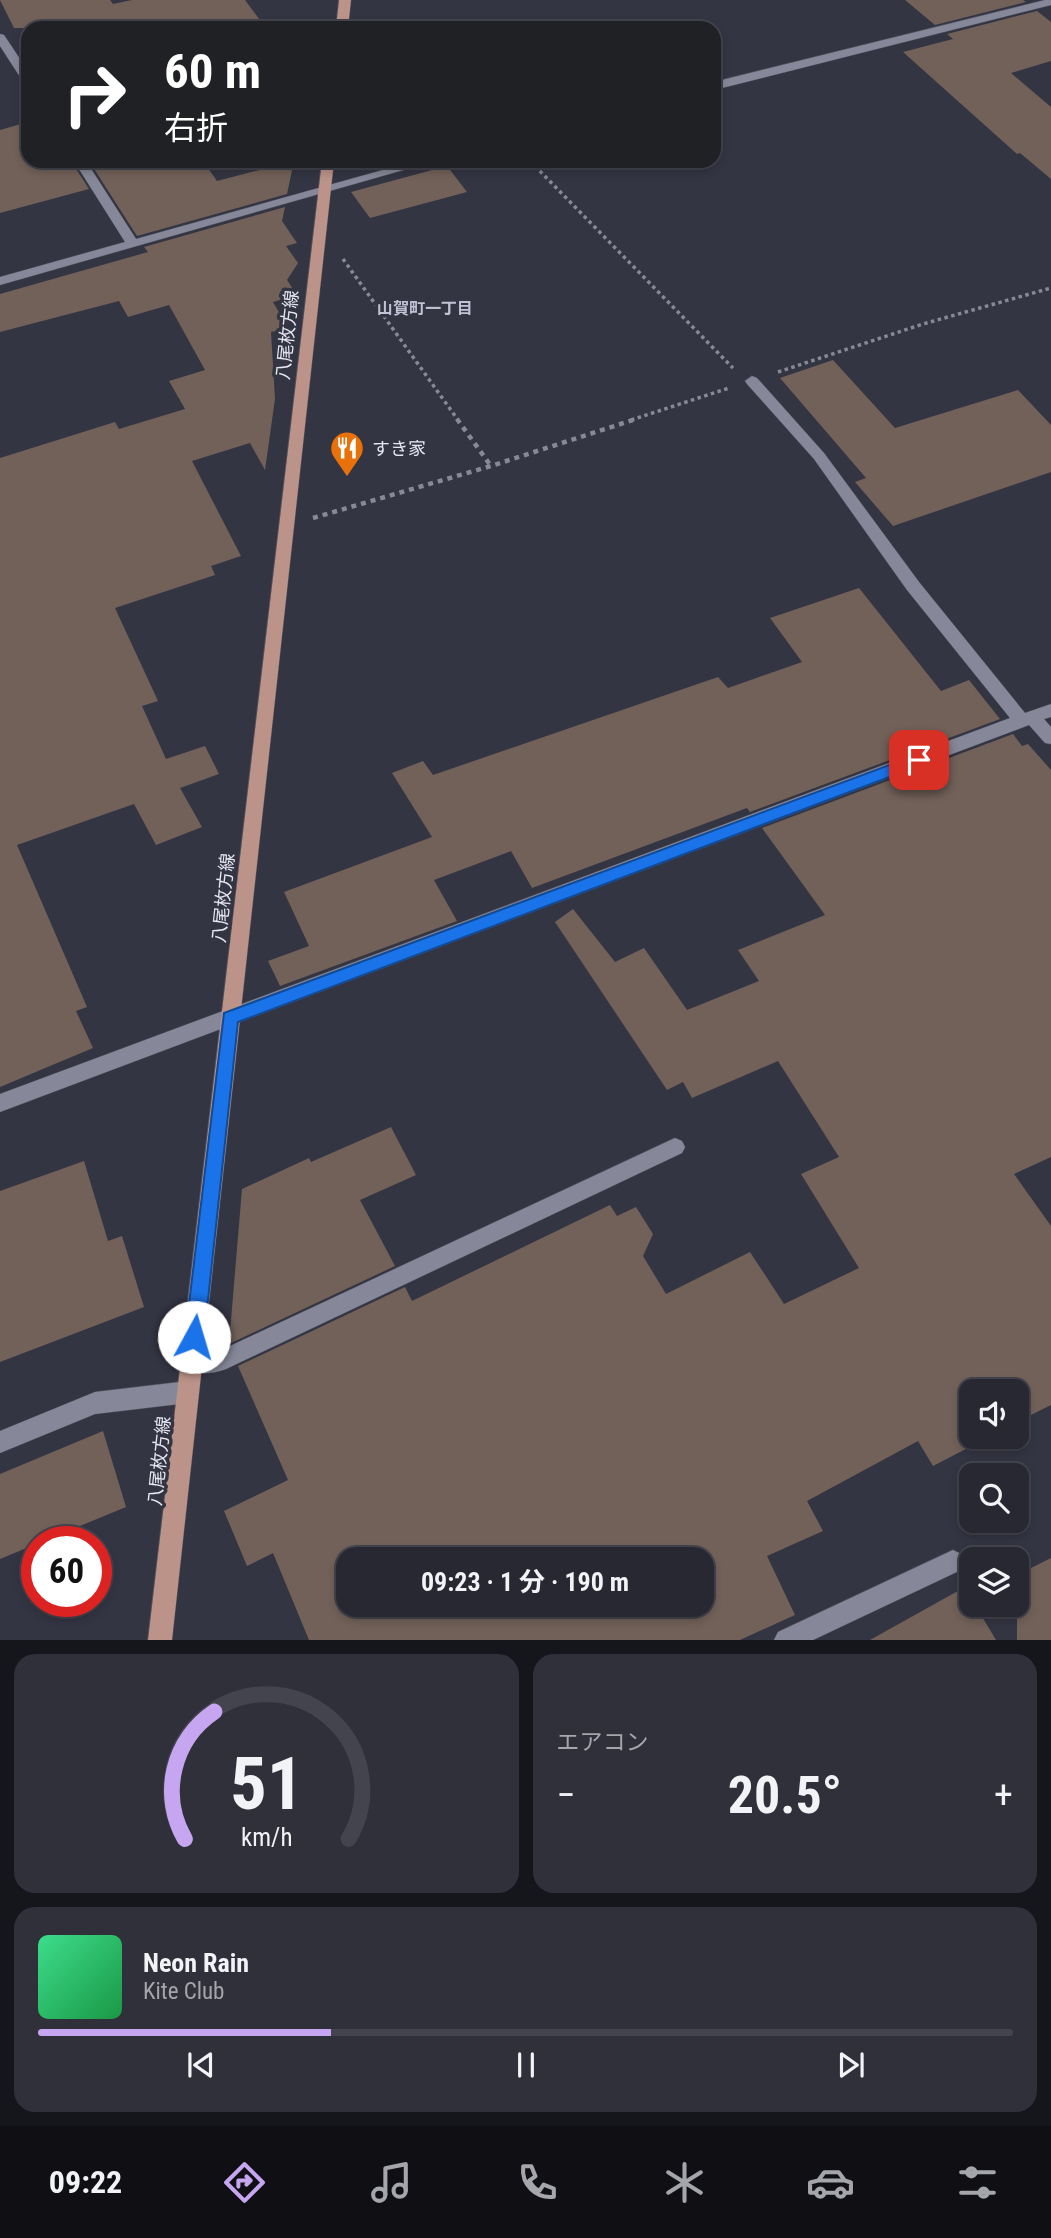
<!DOCTYPE html>
<html lang="ja">
<meta charset="utf-8">
<style>
body{margin:0;font-family:"Roboto Condensed","Noto Sans JP",sans-serif;background:#2f303a;color:#f1f3f6;height:100vh;display:flex;flex-direction:column;font-size:26px;white-space:nowrap}
*{box-sizing:border-box;margin:0}
p{font-size:23px;color:#a4a6ac}
.icon{flex:none;width:38px;height:38px;fill:none;stroke:currentColor;stroke-width:2;stroke-linecap:round;stroke-linejoin:round}
.map{position:relative;height:1640px;overflow:hidden}
.details{display:flex;flex-direction:column;gap:14px;padding:14px;background:#15161c;flex:1}
.details>*{flex:none}
.guide{position:absolute;left:21px;top:21px;width:700px;height:147px;border-radius:21px;box-shadow:0 4px 10px #0003,0 0 0 2px #43444d;background:#202124;color:#fff;overflow:hidden}
.fabs{position:absolute;left:959px;top:1379px;display:grid;gap:14px}
.fabs a{display:grid;place-items:center;width:70px;height:70px;border-radius:14px;background:#272832;box-shadow:0 4px 10px #0003,0 0 0 2px #43444d;font-size:35px}
.speed{position:absolute;left:21px;top:1526px;display:flex;gap:14px;font-size:35px;font-weight:700;text-align:center}
.speed>*{display:grid;place-content:center;width:91px;height:91px;border-radius:50%;background:#272832;box-shadow:0 4px 10px #0003,0 0 0 2px #43444d;line-height:1}
.speed .limit{border:10px solid #d22;background:#fff;color:#111}
.pin{position:absolute;display:grid;place-items:center;width:60px;height:60px;color:#fff;margin:-30px;border-radius:14px;box-shadow:0 4px 10px #0006}
.me{position:absolute;width:77px;margin:-38px;rotate:6deg;stroke-linejoin:round;filter:drop-shadow(0 0 5px #0008)}
.turn{display:flex;align-items:center;gap:24px;height:147px;padding:0 28px;font-size:32px}
.turn .icon{width:91px;height:91px;stroke-width:2.5}
.turn b{display:block;font-size:49px;line-height:60px}
.big{font-size:52px;font-weight:700;line-height:1.1}
.details .card{flex:1;display:flex;flex-direction:column;justify-content:center;gap:10px;min-width:0;padding:0 24px;border-radius:21px;background:#2f303a}
.details .dial{align-items:center;gap:0}
.dial svg{height:182px;overflow:visible;fill:none;stroke:#43444d;stroke-width:7;stroke-linecap:round;text-anchor:middle}
.dial text{fill:#f1f3f6;stroke:none}
.song{display:flex;align-items:center;gap:21px}
.cover{width:84px;height:84px;border-radius:10px;background:linear-gradient(135deg,hsl(150 70% 55%),hsl(140 70% 35%))}
.played{height:7px;border-radius:4px;background:linear-gradient(90deg,#c6a6f0 30%,#43444d 30%)}
.keys{display:flex;justify-content:space-around;direction:ltr}
.heat{display:flex;justify-content:space-between;align-items:center;font-size:38px;direction:ltr}
.details .tiles{flex:1;display:grid;gap:14px;grid-template-columns:1fr 1fr}
.card:last-child{grid-column:span 2}
.trip{position:absolute;left:336px;top:1547px;width:378px;height:70px;border-radius:21px;background:#272832;box-shadow:0 4px 10px #0003,0 0 0 2px #43444d;font-weight:700;line-height:70px;text-align:center}
.tab-bar{display:flex;height:112px;justify-content:space-around;align-items:center;background:#101014;color:#a4a6ac}
.tab-bar .icon{width:49px;height:49px}
.tab-bar .on{color:#c6a6f0}
.tab-bar b{font-size:32px;color:#f1f3f6}
.map>svg:first-child{display:block}
.building{fill:#716159;fill-rule:evenodd}
.lines{fill:none;stroke-linecap:round;stroke-linejoin:round}
.lane-casing{stroke:#50515d;stroke-width:1}
.street-casing{stroke:#50515d;stroke-width:1}
.primary-casing{stroke:#50515d;stroke-width:1}
.path-far1{stroke:#888996;stroke-width:3.5;stroke-dasharray:3.5 3.5;stroke-linecap:butt}
.path{stroke:#888996;stroke-width:4.5;stroke-dasharray:5 5;stroke-linecap:butt}
.lane{fill:#868899;fill-rule:evenodd}
.street{fill:#868899;fill-rule:evenodd}
.primary{fill:#bb9388;fill-rule:evenodd}
.route{fill:#1a73e8;stroke:#114b97;stroke-width:2}
.labels{text-anchor:middle;dominant-baseline:central;stroke-width:7;stroke-linejoin:round;paint-order:stroke}
.far-neighbourhood-label{font-size:16px;font-weight:bold;fill:#c1c3d5;stroke:#343543}
.street-label{font-size:18px;fill:#e5e6f0;stroke:#343543}
.poi-label{font-size:18px;fill:#e5e6f0;stroke:#343543;text-anchor:start}
</style>
<div class="map">
<svg width="1051" height="1640" viewBox="0 0 1051 1640">
<rect width="100%" height="100%" fill="#343543"/>
<path class="building" d="M 0,0 L 110,0 L 113,4 L 132,0 L 245,0 L 266,28 L 14,28 Z
M 905,0 L 1023,0 L 1026,2 L 935,25 Z
M 1037,11 L 1051,22 L 1051,61 L 1011,73 L 1051,107 L 1051,179 L 1020,153 L 1017,154 L 903,52 L 953,39 L 947,34 Z
M 28,122 L 28,161 L 71,161 L 89,189 L 0,213 L 0,130 Z
M 89,161 L 203,161 L 217,181 L 294,161 L 287,194 L 137,236 Z
M 447,166 L 467,192 L 370,218 L 351,192 Z
M 285,207 L 282,221 L 297,243 L 286,246 L 298,263 L 287,280 L 297,295 L 273,302 L 288,328 L 271,332 L 275,399 L 265,470 L 250,443 L 192,461 L 241,556 L 211,566 L 215,575 L 115,608 L 158,701 L 142,706 L 166,759 L 205,746 L 219,774 L 180,788 L 202,827 L 156,845 L 134,804 L 17,845 L 87,1007 L 76,1011 L 93,1048 L 0,1087 L 0,458 L 115,422 L 119,429 L 185,409 L 169,381 L 205,370 L 169,305 L 128,317 L 119,301 L 0,332 L 0,294 L 148,252 L 144,247 Z
M 833,360 L 895,428 L 1018,390 L 1051,425 L 1051,472 L 893,526 L 855,482 L 866,478 L 780,378 Z
M 859,588 L 941,691 L 969,680 L 1000,719 L 750,812 L 747,808 L 532,888 L 511,851 L 434,880 L 457,921 L 280,986 L 268,961 L 309,946 L 284,892 L 432,837 L 392,773 L 423,761 L 433,775 L 718,677 L 728,688 L 802,662 L 770,618 Z
M 1013,734 L 1022,746 L 1028,744 L 1051,770 L 1051,1157 L 1014,1174 L 1051,1226 L 1051,1405 L 1017,1422 L 1017,1391 L 971,1391 L 971,1437 L 989,1437 L 933,1466 L 918,1441 L 807,1501 L 823,1531 L 767,1556 L 795,1615 L 740,1640 L 309,1640 L 273,1553 L 247,1566 L 224,1511 L 288,1480 L 238,1366 L 405,1287 L 412,1301 L 610,1205 L 617,1216 L 636,1207 L 653,1234 L 643,1256 L 666,1294 L 750,1252 L 784,1304 L 859,1268 L 801,1174 L 839,1157 L 778,1061 L 692,1098 L 683,1082 L 667,1090 L 555,922 L 573,909 L 615,962 L 644,948 L 687,1010 L 759,981 L 738,950 L 825,915 L 762,828 ZM 348,1559 L 702,1559 L 702,1605 L 348,1605 Z
M 391,1127 L 416,1175 L 360,1200 L 395,1266 L 229,1344 L 242,1189 L 309,1158 L 311,1162 Z
M 84,1161 L 108,1241 L 122,1236 L 144,1307 L 0,1362 L 0,1191 Z
M 103,1431 L 126,1507 L 0,1559 L 0,1474 Z
M 1051,1558 L 1051,1640 L 1017,1640 L 1017,1575 Z
M 965,1587 L 971,1598 L 971,1605 L 975,1605 L 996,1640 L 870,1640 Z"/>
<g class="lines">
<g class="lane-casing">
<path id="lane" d="M 675,1138 L 682,1141 L 685,1147 L 682,1153 L 226,1369 C 213,1374 196,1375 183,1370 L 180,1363 L 183,1356 L 191,1353 L 217,1352 Z"/>
</g>
<g class="street-casing">
<path id="street" d="M 1045,0 L 1051,0 L 1051,5 L 714,90 L 714,82 Z
M 0,34 L 4,35 L 28,71 L 28,84 L 24,83 L 0,46 Z
M 74,161 L 86,161 L 136,239 L 415,161 L 435,161 L 0,285 L 0,277 L 125,242 Z
M 752,376 L 757,378 L 824,453 L 919,582 L 1025,713 L 1051,704 L 1051,717 L 1044,719 L 1051,727 L 1051,744 L 1045,743 L 1029,725 L 0,1112 L 0,1094 L 1010,718 L 907,590 L 814,459 L 747,384 L 745,381 Z
M 188,1381 L 196,1384 L 199,1392 L 196,1400 L 188,1403 L 95,1414 L 0,1453 L 0,1431 L 95,1392 Z
M 953,1550 L 961,1554 L 965,1562 L 961,1570 L 813,1640 L 774,1640 L 778,1632 Z"/>
</g>
<g class="primary-casing">
<path id="primary" d="M 339,0 L 351,0 L 348,28 L 336,28 Z
M 322,161 L 334,161 L 172,1640 L 148,1640 Z"/>
</g>
<path class="path-far1" d="M 530,161 L 733,368
M 343,259 L 458,420
M 778,372 L 923,324 L 1051,288
M 631,420 L 729,388"/>
<path class="path" d="M 457,419 L 491,466
M 313,518 L 491,466 L 636,419"/>
<use href="#lane" class="lane"/>
<use href="#street" class="street"/>
<use href="#primary" class="primary"/>
</g>
<path class="route" d="M 919,754 L 927,760 L 924,764 L 238,1022 L 204,1337 L 201,1343 L 194,1346 L 188,1343 L 185,1337 L 224,1013 Z"/>
<defs>
<g id="restaurant-pin" transform="scale(1.75)"><path d="M0 17L-7.5 6A9.5 9.5 0 1 1 7.5 6Z" fill="#e8710a" stroke="#343543"/><path d="M-5-6h1v4h1v-4h1v4h1v-4h1v5L-1.5 .5V6h-2V.5L-5-1ZM5-6V6H3V1.5H1.5Q1.5-4 5-6Z" fill="#fff"/></g>
</defs>
<g fill-rule="evenodd">
<use href="#restaurant-pin" x="347" y="448"/>
</g>
<g class="labels">
<g class="far-neighbourhood-label">
<text x="425" y="308">山賀町一丁目</text>
</g>
<g class="street-label">
<text transform="translate(287 335) rotate(-84)">八尾枚方線</text>
<text transform="translate(223 898) rotate(-84)">八尾枚方線</text>
<text transform="translate(159 1461) rotate(-84)">八尾枚方線</text>
</g>
<g class="poi-label">
<text x="372" y="448">すき家</text>
</g>
</g>
</svg>
<div class="fabs">
<a><svg class="icon" aria-label="sound" viewBox="0 0 24 24"><path d="M4 9h4l5-4v14l-5-4H4zM17 9q2 3 0 6"/></svg></a>
<a><svg class="icon" aria-label="search" viewBox="0 0 24 24"><circle cx="10" cy="10" r="6"/><path d="M15 15l6 6"/></svg></a>
<a><svg class="icon" aria-label="layers" viewBox="0 0 24 24"><path d="M12 4l9 5-9 5-9-5zM3 14l9 5 9-5"/></svg></a>
</div>
<div class="speed"><div class="limit">60</div></div>
<div class="pin" style="left:919px;top:760px;background:#d93025"><svg class="icon" aria-label="arrive" viewBox="0 0 24 24"><path d="M6 21V4h12l-3 4 3 4H6"/></svg></div>
<svg class="me" style="left:194px;top:1337px" viewBox="-20 -20 40 40"><circle r="19" fill="#fff"/><path d="M0-13L10 11 0 6-10 11z" fill="#1a73e8"/></svg>
<div class="trip">09:23 · 1 分 · 190 m</div>
<div class="guide">
<div class="turn"><svg class="icon" aria-label="right" viewBox="0 0 24 24"><path d="M7 20v-9h11M14 6l5 5-5 5"/></svg><div><b>60 m</b>右折</div></div>
</div>
</div>
<section class="details">
<div class="tiles">
<div class="card dial"><svg viewBox="0 0 100 80">
<path d="M14 69A42 42 0 1 1 86 69"/>
<path d="M14 69A42 42 0 0 1 27 13" stroke="#c6a6f0"/>
<text x="50" y="56" font-size="32" font-weight="700">51</text>
<text x="50" y="72" font-size="11">km/h</text>
</svg></div>
<div class="card"><p>エアコン</p>
<div class="heat"><a>−</a><b class="big">20.5°</b><a>+</a></div>
</div>
<div class="card">
<div class="song"><i class="cover"></i><div><b>Neon Rain</b><p>Kite Club</p></div></div>
<div class="played"></div>
<div class="keys"><svg class="icon" aria-label="previous" viewBox="0 0 24 24"><path d="M18 5L8 12l10 7zM5 5v14"/></svg><svg class="icon" aria-label="pause" viewBox="0 0 24 24"><path d="M8 5v14M16 5v14"/></svg><svg class="icon" aria-label="next" viewBox="0 0 24 24"><path d="M6 5l10 7-10 7zM19 5v14"/></svg></div>
</div>
</div>
</section>
<nav class="tab-bar">
<b>09:22</b>
<svg class="icon on" aria-label="directions" viewBox="0 0 24 24"><path d="M12 3l9 9-9 9-9-9zM9 14v-3h6M13 9l2 2-2 2"/></svg>
<svg class="icon" aria-label="music" viewBox="0 0 24 24"><path d="M9 18V5l10-2v13"/><circle cx="6" cy="18" r="3"/><circle cx="16" cy="16" r="3"/></svg>
<svg class="icon" aria-label="phone" viewBox="0 0 24 24"><path d="M5 4h4l2 5-3 2q2 4 5 5l2-3 5 2v4C11 20 4 13 5 4z"/></svg>
<svg class="icon" aria-label="climate" viewBox="0 0 24 24"><path d="M12 3v18M4 7l16 10M4 17L20 7"/></svg>
<svg class="icon" aria-label="car" viewBox="0 0 24 24"><path d="M5 17H2v-5l4-1 3-4h7l3 4 3 1v5h-3M9 17h6M6 11h13"/><circle cx="7" cy="17" r="2"/><circle cx="17" cy="17" r="2"/></svg>
<svg class="icon" aria-label="filters" viewBox="0 0 24 24"><path d="M4 7h16M4 17h16"/><circle cx="9" cy="7" r="2"/><circle cx="15" cy="17" r="2"/></svg>
</nav>
